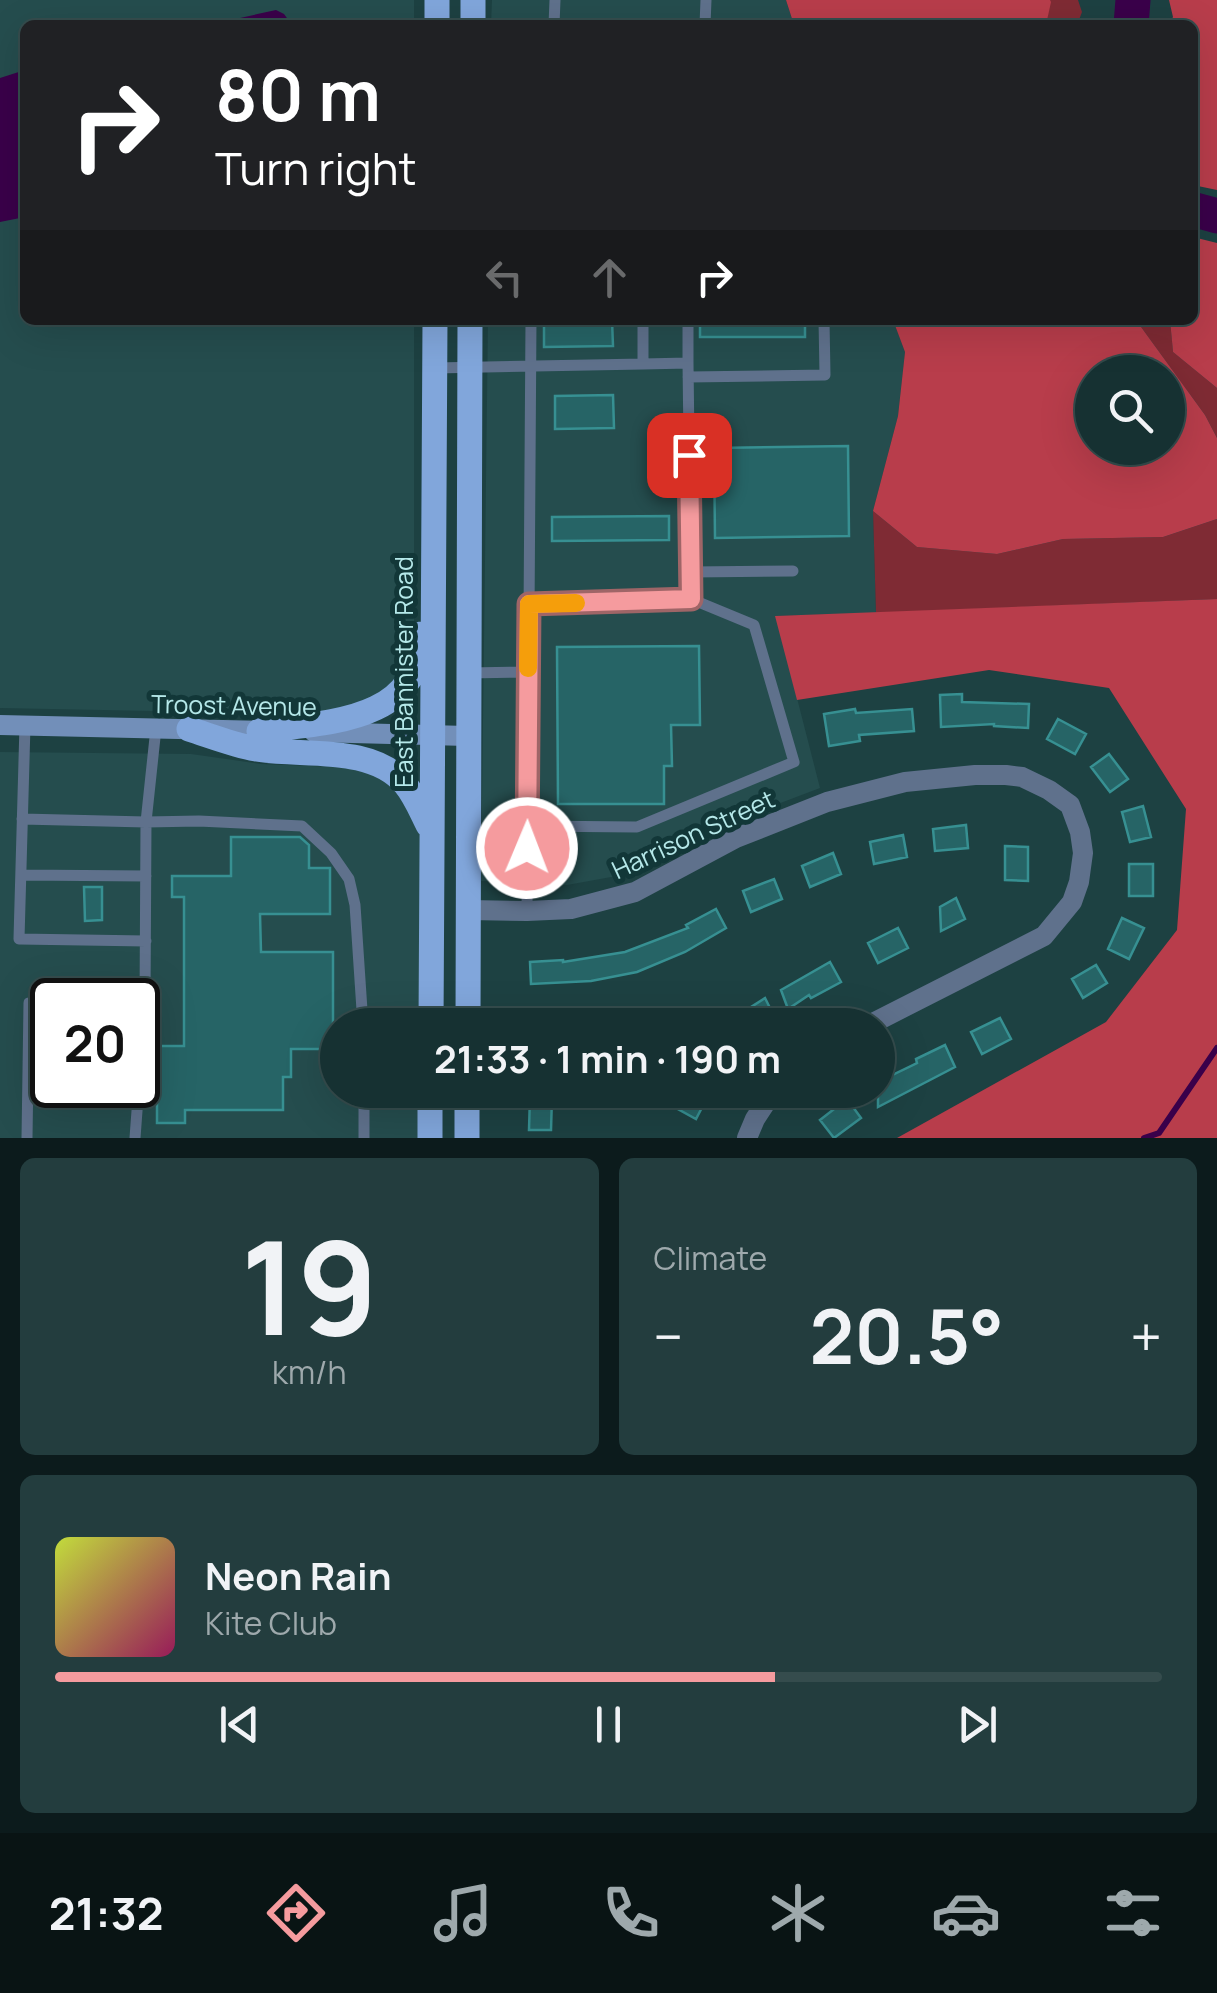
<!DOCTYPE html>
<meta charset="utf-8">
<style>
body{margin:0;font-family:Manrope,sans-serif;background:#233d3e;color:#f1f3f6;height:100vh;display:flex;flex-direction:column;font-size:38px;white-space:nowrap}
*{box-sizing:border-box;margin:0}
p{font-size:32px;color:#9ea9ac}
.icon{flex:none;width:55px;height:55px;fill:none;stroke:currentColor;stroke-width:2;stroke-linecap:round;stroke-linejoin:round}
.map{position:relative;height:1138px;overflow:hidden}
.details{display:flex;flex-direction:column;gap:20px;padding:20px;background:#0c1b1c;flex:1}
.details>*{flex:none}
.hud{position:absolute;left:20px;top:20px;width:1178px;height:305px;border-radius:15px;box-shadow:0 10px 40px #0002,0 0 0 2px #354c4d;background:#202124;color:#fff;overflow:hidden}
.fabs{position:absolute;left:1075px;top:355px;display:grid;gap:20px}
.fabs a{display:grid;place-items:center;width:110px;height:110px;border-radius:50%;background:#163132;box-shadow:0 10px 40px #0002,0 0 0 2px #354c4d;font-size:50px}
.speed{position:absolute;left:30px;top:978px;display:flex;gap:20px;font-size:50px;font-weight:700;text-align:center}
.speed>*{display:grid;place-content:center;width:130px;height:130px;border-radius:50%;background:#163132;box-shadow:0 10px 40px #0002,0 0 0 2px #354c4d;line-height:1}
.speed .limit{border:5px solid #111;border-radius:15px;background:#fff;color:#111}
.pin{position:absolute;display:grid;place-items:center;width:85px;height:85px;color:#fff;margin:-42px;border-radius:20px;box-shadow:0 5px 15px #0006}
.me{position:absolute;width:110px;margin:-55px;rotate:1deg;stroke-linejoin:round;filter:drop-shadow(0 0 8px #0008)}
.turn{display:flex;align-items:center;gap:35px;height:210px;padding:0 30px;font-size:45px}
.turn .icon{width:130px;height:130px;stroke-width:2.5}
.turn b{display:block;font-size:70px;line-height:85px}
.lanes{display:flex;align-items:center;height:95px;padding:0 30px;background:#0003;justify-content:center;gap:50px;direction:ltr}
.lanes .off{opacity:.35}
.big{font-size:75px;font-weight:700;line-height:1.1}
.details .widget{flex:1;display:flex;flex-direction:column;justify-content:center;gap:15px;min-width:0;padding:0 35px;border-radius:15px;background:#233d3e}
.details .dial{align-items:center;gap:0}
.dial b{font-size:130px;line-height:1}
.song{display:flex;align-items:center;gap:30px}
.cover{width:120px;height:120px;border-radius:15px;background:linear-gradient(135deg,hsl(70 70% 55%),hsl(330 70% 35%))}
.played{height:10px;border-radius:5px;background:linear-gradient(90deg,#f59b9e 65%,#354c4d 65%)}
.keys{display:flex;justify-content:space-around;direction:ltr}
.heat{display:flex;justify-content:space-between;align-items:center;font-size:55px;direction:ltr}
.details .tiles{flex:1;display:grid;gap:20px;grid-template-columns:1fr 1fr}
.widget:last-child{grid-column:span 2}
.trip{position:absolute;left:320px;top:1008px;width:575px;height:100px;border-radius:50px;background:#163132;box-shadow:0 10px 40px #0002,0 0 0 2px #354c4d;font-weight:700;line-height:100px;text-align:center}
.menu{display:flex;height:160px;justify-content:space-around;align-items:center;background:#091414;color:#9ea9ac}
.menu .icon{width:70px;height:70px}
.menu .current{color:#f59b9e}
.menu b{font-size:45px;color:#f1f3f6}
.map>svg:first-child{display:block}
.built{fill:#254d4e;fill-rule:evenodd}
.green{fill:#7f2b34}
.forest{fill:#b83d4b;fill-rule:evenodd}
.water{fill:#3a004a}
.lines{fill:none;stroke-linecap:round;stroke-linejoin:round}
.stream{stroke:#3a004a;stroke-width:6}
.river{stroke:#3a004a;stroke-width:35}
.building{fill:#266466;stroke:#379092;stroke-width:2.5}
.lane{stroke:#5f718c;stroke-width:11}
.street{stroke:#5f718c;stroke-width:20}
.secondary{stroke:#728fb9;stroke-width:20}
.primary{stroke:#81a6db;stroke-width:25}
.route-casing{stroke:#9f6567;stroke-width:25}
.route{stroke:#f59b9e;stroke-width:18}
.slow{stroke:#f59e0b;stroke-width:18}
.labels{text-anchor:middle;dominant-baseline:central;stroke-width:10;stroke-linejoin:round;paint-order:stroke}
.street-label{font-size:25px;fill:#b5e8e9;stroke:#123738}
</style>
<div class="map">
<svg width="1217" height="1138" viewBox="0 0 1217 1138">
<rect width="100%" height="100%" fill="#1d4142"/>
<path class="built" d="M 0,0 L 414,0 L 414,25 L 25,25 L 25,320 L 414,320 L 414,623 L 410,652 L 397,680 L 376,700 L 310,714 L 0,708 Z
M 492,0 L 786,0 L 794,25 L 491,25 Z
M 488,320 L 893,320 L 905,352 L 898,416 L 873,511 L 876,613 L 776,616 L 820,788 L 715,828 L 633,873 L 567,885 L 481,881 Z
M 0,752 L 191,754 L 261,764 L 335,767 L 365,771 L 389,781 L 409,806 L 421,834 L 421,1025 L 338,1025 L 338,1090 L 420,1090 L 420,1138 L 0,1138 ZM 52,1000 L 138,1000 L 138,1085 L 52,1085 Z"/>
<path class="green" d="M 1050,0 L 1078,0 L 1082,12 L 1077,25 L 1046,25 Z
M 1136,320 L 1170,320 L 1173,352 L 1217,388 L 1217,438 L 1205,415 Z
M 873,511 L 917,547 L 997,554 L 1063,539 L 1163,537 L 1217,519 L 1217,599 L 876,613 Z"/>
<path class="forest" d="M 786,0 L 1050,0 L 1051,2 L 1046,25 L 794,25 Z
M 1169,0 L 1217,0 L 1217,190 L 1193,185 L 1192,25 L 1169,25 L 1173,17 Z
M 1197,238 L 1217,243 L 1217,388 L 1173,352 L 1170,320 L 1192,320 L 1193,242 Z
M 893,320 L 1136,320 L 1205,415 L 1217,438 L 1217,519 L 1163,537 L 1063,539 L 997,554 L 917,547 L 873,511 L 898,416 L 905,352 ZM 1092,372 L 1168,372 L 1168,448 L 1092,448 Z
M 1217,599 L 1217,1138 L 897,1138 L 1106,1022 L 1177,930 L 1186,809 L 1109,688 L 989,670 L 797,700 L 775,616 Z"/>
<path class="water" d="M 276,10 L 284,14 L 292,25 L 208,25 Z
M 25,70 L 25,217 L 0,222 L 0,78 Z"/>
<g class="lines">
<path class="stream" d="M 1144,1138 L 1159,1133 L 1217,1048"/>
<path class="river" d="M 1131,25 L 1133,0
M 1192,209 L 1217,216"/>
</g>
<path class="building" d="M 544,320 L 612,320 L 613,346 L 544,347 Z
M 700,320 L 805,320 L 805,337 L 700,337 Z
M 613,395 L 614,428 L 555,429 L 555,396 Z
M 848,446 L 849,536 L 715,538 L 714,448 Z
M 669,516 L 669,540 L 552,541 L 552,517 Z
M 699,646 L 700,725 L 671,725 L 672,766 L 664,766 L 664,804 L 558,804 L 557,647 Z
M 962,694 L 962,702 L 1029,704 L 1028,728 L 994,726 L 994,724 L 941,727 L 940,695 Z
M 855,709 L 856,713 L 912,709 L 914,731 L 859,735 L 860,741 L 829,746 L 824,714 Z
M 1058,719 L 1086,734 L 1075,754 L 1047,739 Z
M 1109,754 L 1128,779 L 1110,792 L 1091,767 Z
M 1143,806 L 1151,837 L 1130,842 L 1122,812 Z
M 966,825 L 968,848 L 935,851 L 933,829 Z
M 903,835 L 907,857 L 874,864 L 870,842 Z
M 231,837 L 300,837 L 309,845 L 309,868 L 330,868 L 330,914 L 260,914 L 261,952 L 333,952 L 333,1049 L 291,1049 L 291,1077 L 283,1077 L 283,1110 L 185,1110 L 185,1123 L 157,1123 L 157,1046 L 184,1046 L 184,897 L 172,897 L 172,876 L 231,876 Z
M 1005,846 L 1028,847 L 1028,881 L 1005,880 Z
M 833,853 L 841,874 L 810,887 L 802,866 Z
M 1129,864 L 1153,864 L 1153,896 L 1129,896 Z
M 774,879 L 782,899 L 751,912 L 743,891 Z
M 84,887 L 102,887 L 102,920 L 85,921 Z
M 956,898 L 965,919 L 941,931 L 940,907 Z
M 716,909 L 726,928 L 685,952 L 637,972 L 591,981 L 531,984 L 530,962 L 563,960 L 563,962 L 625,952 L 688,928 L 686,925 Z
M 1122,918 L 1144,928 L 1129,959 L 1108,949 Z
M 898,928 L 908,948 L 878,963 L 868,943 Z
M 830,962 L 841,982 L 811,998 L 809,995 L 788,1009 L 781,990 Z
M 1096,965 L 1107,983 L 1083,998 L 1072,979 Z
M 765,998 L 775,1018 L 765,1025 L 758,1025 L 748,1009 Z
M 1000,1018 L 1011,1039 L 982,1054 L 971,1032 Z
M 945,1045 L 955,1067 L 878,1107 L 878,1082 L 917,1063 L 916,1059 Z
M 686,1090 L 711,1090 L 696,1119 L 676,1108 Z
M 530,1096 L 552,1097 L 551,1130 L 529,1130 Z
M 847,1099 L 861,1118 L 834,1138 L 820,1120 Z"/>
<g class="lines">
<path class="lane" d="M 554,25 L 555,0
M 705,25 L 706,0
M 643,320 L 643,364 L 688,363 L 691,599
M 688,320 L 688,363
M 435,368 L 643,364
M 688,377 L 825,375 L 824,320
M 691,572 L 793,571
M 468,673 L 528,672
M 25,725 L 19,939 L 146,941
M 156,728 L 146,822 L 199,821 L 302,826 L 331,853 L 349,879 L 355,905 L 363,1025
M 22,819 L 146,822 L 145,1003 L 138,1003
M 527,826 L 637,827 L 794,762 L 754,625 L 691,599 L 529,604
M 468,847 L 527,848
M 21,875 L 146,876
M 527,911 L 531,320
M 28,1061 L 52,1061
M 364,1090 L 364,1138
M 27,1138 L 29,1003 L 52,1001
M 135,1138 L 145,1003"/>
<path class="street" d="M 468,910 L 527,911 L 571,909 L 635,892 L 736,838 L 827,802 L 905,782 L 975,775 L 1006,775 L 1022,777 L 1049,790 L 1070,805 L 1080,832 L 1083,853 L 1079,882 L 1072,902 L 1044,936 L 869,1025
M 747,1138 L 755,1119 L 774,1090"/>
<path class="secondary" d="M 0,725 L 270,731
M 314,732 L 467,736"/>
<path class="primary" d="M 437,25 L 437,0
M 473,25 L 473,0
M 189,729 C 211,736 234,745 256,749 C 303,757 371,744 405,784 C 415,796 421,811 428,825
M 259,731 C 325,722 420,724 421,634
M 431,1025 L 435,320
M 468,1025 L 470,320
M 430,1138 L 430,1090
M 467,1138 L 467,1090"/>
</g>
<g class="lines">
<g class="route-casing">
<path id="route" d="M 527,848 L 529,604 L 691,599 L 689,455"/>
</g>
<use href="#route" class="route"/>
<path class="slow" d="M 528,668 L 529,604 L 576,603"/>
</g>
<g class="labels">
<g class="street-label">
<text transform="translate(403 672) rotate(-90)">East Bannister Road</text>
<text transform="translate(234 705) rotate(1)">Troost Avenue</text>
<text transform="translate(693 834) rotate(-25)">Harrison Street</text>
</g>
</g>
</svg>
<div class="fabs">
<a><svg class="icon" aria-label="search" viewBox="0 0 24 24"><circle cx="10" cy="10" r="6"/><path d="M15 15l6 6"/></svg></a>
</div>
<div class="speed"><div class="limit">20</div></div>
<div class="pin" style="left:689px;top:455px;background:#d93025"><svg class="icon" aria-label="arrive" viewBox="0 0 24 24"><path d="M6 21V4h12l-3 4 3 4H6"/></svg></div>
<svg class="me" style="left:527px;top:848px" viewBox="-20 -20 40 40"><circle r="17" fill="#f59b9e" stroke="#fff" stroke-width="3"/><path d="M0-11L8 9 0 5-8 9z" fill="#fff"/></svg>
<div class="trip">21:33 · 1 min · 190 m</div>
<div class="hud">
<div class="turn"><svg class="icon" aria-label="right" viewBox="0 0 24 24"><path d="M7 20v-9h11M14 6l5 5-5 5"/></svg><div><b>80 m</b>Turn right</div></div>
<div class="lanes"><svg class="icon off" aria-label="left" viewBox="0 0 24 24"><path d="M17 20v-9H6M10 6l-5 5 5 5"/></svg><svg class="icon off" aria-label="ahead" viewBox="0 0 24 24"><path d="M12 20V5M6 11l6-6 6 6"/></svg><svg class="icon" aria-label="right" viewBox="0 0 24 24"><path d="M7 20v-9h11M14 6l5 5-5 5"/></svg></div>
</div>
</div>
<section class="details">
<div class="tiles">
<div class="widget dial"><b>19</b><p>km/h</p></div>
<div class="widget"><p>Climate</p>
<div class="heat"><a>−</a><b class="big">20.5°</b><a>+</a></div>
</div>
<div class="widget">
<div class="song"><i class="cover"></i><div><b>Neon Rain</b><p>Kite Club</p></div></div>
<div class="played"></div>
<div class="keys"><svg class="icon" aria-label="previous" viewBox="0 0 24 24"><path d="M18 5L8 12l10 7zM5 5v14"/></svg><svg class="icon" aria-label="pause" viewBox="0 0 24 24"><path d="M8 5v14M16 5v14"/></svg><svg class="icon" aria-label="next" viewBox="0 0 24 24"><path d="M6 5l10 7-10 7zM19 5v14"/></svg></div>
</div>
</div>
</section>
<nav class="menu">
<b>21:32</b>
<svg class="icon current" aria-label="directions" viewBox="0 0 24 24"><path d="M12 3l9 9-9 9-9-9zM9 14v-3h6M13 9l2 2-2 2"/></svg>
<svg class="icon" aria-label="music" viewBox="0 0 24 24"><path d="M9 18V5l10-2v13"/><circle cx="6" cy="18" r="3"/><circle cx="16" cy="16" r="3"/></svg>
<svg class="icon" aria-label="phone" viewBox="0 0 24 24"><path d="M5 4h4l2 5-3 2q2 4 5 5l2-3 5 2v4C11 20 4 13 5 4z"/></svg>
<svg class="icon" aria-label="climate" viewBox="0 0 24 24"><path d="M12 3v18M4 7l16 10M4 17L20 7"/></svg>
<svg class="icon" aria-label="car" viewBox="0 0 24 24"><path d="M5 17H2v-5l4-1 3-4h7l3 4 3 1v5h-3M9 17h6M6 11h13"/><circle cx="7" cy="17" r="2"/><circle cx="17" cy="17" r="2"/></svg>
<svg class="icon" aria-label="filters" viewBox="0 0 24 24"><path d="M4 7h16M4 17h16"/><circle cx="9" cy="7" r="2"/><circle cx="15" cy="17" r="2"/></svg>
</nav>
